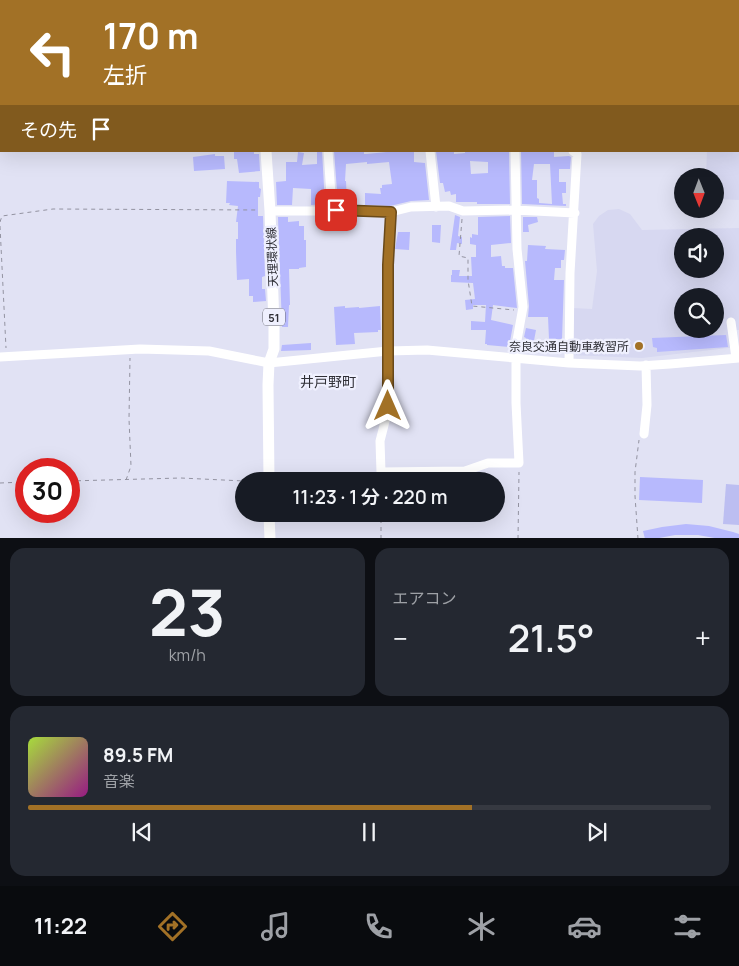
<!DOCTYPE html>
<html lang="ja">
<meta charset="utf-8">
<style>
body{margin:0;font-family:Manrope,"Noto Sans JP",sans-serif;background:#242831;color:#f1f3f6;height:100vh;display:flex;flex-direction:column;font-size:19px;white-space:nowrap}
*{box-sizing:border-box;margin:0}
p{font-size:16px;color:#9ea1a6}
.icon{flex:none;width:28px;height:28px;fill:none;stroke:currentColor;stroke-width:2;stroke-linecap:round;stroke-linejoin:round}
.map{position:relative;height:538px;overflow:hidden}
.side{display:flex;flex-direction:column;gap:10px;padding:10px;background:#0d0f14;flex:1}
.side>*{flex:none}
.banner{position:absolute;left:0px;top:0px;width:740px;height:152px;box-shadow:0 5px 20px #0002;background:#a27126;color:#fff;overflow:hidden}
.needle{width:32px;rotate:179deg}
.buttons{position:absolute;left:674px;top:168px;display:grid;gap:10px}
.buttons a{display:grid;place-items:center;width:50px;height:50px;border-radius:50%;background:#171b24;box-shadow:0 5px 20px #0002;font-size:25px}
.speed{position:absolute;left:15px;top:458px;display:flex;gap:10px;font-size:25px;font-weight:700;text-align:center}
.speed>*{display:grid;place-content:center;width:65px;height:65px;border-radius:50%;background:#171b24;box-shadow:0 5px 20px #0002;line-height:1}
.speed .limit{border:8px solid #d22;background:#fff;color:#111}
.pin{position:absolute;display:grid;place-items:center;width:42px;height:42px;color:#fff;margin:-21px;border-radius:10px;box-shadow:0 2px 8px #0006}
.me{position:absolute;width:55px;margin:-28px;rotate:0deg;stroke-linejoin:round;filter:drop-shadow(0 0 4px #0008)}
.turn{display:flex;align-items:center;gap:18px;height:105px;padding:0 20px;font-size:22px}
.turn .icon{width:65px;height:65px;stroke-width:2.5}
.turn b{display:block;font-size:35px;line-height:42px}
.then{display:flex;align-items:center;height:48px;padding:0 20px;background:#0003;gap:10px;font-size:19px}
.big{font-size:38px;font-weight:600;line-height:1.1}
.side .card{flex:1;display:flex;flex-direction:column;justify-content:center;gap:8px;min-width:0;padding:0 18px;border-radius:15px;background:#242831}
.side .dial{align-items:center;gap:0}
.dial b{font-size:65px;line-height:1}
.song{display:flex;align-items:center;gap:15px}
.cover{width:60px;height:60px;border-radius:8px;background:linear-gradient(135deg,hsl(80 70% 55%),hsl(310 70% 35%))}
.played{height:5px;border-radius:2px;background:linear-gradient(90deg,#a27126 65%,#363941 65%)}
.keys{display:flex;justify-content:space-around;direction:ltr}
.heat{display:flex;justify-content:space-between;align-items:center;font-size:28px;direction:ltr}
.side .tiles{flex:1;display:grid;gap:10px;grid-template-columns:1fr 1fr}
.card:last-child{grid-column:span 2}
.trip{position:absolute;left:235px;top:472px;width:270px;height:50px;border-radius:25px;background:#171b24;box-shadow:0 5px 20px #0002;font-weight:600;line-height:50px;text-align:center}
.menu{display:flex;height:80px;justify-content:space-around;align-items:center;background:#090b0e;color:#9ea1a6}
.menu .icon{width:35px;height:35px}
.menu .current{color:#a27126}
.menu b{font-size:22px;color:#f1f3f6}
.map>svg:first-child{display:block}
.built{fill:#d7d8f1;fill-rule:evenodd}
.green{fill:#bcbef1}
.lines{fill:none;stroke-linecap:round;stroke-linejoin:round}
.river{stroke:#a7a7fa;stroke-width:14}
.building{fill:#b7b9fd;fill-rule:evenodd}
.path{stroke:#9393a1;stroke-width:1;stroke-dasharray:4 4;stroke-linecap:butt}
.minor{stroke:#fff;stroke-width:9}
.major{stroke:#fff;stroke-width:11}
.route-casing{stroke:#694919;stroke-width:12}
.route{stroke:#a27126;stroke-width:9}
.poi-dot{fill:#a27126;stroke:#eff0fe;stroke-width:2}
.labels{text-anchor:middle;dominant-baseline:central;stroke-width:4.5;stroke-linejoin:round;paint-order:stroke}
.shield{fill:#eff0fe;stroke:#696a73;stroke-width:1}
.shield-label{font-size:11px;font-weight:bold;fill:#303037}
.street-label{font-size:12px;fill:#303037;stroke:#eff0fe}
.poi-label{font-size:12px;fill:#303037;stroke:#eff0fe;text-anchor:end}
.neighbourhood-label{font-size:14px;fill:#303037;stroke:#eff0fe}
</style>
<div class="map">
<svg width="739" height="539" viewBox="0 0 739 539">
<rect width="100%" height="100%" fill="#e1e2f4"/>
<path class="built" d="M 739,100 L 739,200 L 715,199 L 715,176 L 706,176 L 707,151 L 739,151 Z
M 619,209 L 630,214 L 642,230 L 739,228 L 739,330 L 735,330 L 736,347 L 642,358 L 570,355 L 573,308 L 592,309 L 597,271 L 593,224 L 599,216 L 608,210 ZM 682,236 L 715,236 L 715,269 L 682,269 ZM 682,296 L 715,296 L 715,329 L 682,329 Z"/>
<path class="green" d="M 726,484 L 739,485 L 739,525 L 723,524 Z"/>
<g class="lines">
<path class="river" d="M 0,90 L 1,90"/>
</g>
<path class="building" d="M 234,151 L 254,151 L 254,154 L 259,154 L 260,171 L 239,173 L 237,159 L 234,159 Z
M 317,151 L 322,151 L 325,204 L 311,205 L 311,189 L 293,188 L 292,205 L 277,205 L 276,182 L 286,181 L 286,162 L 297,162 L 298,152 L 304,153 L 302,165 L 317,164 Z
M 334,151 L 364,151 L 364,154 L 366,154 L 397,151 L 414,151 L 414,162 L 425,163 L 429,200 L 411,201 L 390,206 L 365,205 L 365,193 L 381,194 L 380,188 L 382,188 L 382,185 L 392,184 L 389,162 L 367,164 L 367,162 L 346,164 L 345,181 L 346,181 L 347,204 L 338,204 Z
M 436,151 L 454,151 L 454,154 L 465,153 L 465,151 L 509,151 L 510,204 L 477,204 L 477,202 L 456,202 L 456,194 L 451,195 L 450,191 L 445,192 L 443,183 L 440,183 ZM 470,161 L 488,162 L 488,173 L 471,174 Z
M 521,151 L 554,151 L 554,157 L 569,156 L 571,157 L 570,169 L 559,169 L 559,182 L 566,182 L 566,193 L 562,193 L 563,204 L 566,204 L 566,206 L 522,204 ZM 534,164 L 550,164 L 552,204 L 539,203 L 539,199 L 537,198 L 537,180 L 532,180 Z
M 215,154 L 215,156 L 224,156 L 225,169 L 194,171 L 193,157 Z
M 227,181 L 259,182 L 259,188 L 261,189 L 260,197 L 258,197 L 258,216 L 263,216 L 265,276 L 262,277 L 262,289 L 265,289 L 266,301 L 253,302 L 253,296 L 249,296 L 249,279 L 237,280 L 236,252 L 236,239 L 238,239 L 238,222 L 236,222 L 238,206 L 229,205 L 230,203 L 226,203 Z
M 455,215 L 460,217 L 458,236 L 462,237 L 462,244 L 457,243 L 456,250 L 450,250 Z
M 336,216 L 346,217 L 347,231 L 337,231 Z
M 510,216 L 511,243 L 491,245 L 491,257 L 501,256 L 502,266 L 505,266 L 505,268 L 513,268 L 517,308 L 493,305 L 491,320 L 513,325 L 509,347 L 487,345 L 487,344 L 485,344 L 486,330 L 471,330 L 471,321 L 485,322 L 486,305 L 473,305 L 473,309 L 466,310 L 465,300 L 475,299 L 473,283 L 451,282 L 451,275 L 452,275 L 452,270 L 460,270 L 459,276 L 472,276 L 471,257 L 476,257 L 476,245 L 470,244 L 470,237 L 472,238 L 472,234 L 478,235 L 478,217 Z
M 278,217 L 288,217 L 288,222 L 299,221 L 299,226 L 304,226 L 304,240 L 306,240 L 306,267 L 299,268 L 299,269 L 289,269 L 290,305 L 289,305 L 288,327 L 282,327 Z
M 523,217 L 537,217 L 538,222 L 528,225 L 529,232 L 523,232 Z
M 432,225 L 441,225 L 440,243 L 432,242 Z
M 398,232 L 410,232 L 409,250 L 395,249 Z
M 528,245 L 546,246 L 545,249 L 565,250 L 564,260 L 561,260 L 561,268 L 555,268 L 554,280 L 564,280 L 562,339 L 549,339 L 548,317 L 528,317 L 529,306 L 525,261 L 527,261 Z
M 345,306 L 345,308 L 359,307 L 359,308 L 380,306 L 381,330 L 378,330 L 378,332 L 354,333 L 355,344 L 336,345 L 334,307 Z
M 526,328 L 536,330 L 533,346 L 552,348 L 551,354 L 523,349 L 526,338 L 524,337 Z
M 726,335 L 728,347 L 657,352 L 657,348 L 653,347 L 652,338 Z
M 311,343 L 311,350 L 281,351 L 282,345 Z
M 640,477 L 703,480 L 702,503 L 639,500 Z
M 686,524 L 709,526 L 733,532 L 739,534 L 739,539 L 720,539 L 698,535 L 675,535 L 654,539 L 645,539 L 643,531 L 662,527 Z"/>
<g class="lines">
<path class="path" d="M 0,100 L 1,100
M 462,219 L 459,256 L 468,258 L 468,280 L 472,306 L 514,310
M 0,222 L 2,216 L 53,209 L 259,210
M 0,226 L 6,348
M 126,480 L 131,466 L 129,419 L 130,358
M 69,481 L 181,478 L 244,481
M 0,483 L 26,482
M 381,539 L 381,514
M 518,539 L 519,472
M 638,539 L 635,496 L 635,472 L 639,440"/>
<path class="minor" d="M 328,151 L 332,210
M 430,151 L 436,207
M 270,211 L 316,211 L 336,210 L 391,212 L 411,207 L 449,206 L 463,211 L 515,210 L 575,213
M 391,212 L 388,265 L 389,406 L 380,441 L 381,472 L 465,471 L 488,463 L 519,463 L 516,403 L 516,358
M 731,322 L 736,358
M 0,357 L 140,349 L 209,351 L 269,363 L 388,351 L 427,350 L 569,363 L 640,366 L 670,364 L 739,358
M 514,357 L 523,307 L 517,249 L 515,151
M 569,363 L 570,273 L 577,154 L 573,151
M 644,434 L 647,405 L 646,365"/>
<path class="major" d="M 255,0 L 255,1
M 266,151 L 270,211 L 274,326 L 274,349 L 269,363 L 268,385 L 269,481
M 269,514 L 270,539"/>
</g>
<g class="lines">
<g class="route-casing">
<path id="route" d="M 336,210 L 391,212 L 388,265 L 388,406"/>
</g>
<use href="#route" class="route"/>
</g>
<circle class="poi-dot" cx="639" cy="346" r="5"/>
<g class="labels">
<rect class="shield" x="263" y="308.5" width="22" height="17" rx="4"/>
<g class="shield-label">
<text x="274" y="317">51</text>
</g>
<g class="street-label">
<text transform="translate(272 257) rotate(-92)">天理環状線</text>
</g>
<g class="poi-label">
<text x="629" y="346">奈良交通自動車教習所</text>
</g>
<g class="neighbourhood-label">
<text x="328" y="381">井戸野町</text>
</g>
</g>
</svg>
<div class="buttons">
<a><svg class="needle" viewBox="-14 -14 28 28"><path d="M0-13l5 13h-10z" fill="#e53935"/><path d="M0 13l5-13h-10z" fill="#9ea1a6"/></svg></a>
<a><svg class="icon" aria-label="sound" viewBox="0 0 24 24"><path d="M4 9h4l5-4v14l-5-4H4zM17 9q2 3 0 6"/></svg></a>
<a><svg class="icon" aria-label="search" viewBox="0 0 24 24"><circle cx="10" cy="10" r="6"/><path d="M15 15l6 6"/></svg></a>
</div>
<div class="speed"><div class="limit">30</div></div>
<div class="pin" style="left:336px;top:210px;background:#d93025"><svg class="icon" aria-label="arrive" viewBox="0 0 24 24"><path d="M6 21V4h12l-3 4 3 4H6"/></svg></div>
<svg class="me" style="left:388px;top:406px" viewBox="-20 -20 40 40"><path d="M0-17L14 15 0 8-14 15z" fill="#a27126" stroke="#fff" stroke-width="4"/></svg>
<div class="trip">11:23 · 1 分 · 220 m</div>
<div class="banner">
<div class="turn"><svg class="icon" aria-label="left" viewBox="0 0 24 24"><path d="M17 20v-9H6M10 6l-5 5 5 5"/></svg><div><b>170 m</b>左折</div></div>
<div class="then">その先<svg class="icon" aria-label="arrive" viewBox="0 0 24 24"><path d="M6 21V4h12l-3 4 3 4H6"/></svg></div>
</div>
</div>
<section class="side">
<div class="tiles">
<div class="card dial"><b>23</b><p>km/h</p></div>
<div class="card"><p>エアコン</p>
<div class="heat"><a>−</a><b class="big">21.5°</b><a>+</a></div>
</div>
<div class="card">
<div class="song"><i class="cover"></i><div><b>89.5 FM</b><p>音楽</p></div></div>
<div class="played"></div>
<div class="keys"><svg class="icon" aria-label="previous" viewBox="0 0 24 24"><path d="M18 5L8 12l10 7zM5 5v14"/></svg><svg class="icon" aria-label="pause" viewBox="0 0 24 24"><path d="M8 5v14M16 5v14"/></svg><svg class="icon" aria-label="next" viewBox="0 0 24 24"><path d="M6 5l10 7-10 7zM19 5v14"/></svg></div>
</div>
</div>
</section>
<nav class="menu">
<b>11:22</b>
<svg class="icon current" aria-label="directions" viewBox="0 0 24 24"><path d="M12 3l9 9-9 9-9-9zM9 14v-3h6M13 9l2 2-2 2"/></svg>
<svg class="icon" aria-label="music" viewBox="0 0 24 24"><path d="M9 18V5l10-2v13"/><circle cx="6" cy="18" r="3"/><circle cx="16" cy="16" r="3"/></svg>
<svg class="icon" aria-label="phone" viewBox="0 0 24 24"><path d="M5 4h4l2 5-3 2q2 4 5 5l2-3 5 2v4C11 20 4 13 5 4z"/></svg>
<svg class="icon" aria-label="climate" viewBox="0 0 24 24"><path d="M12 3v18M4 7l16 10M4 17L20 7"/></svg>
<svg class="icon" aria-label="car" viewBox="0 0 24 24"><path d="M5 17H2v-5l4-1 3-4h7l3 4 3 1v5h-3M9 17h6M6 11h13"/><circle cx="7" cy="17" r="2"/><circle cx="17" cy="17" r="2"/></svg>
<svg class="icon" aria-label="filters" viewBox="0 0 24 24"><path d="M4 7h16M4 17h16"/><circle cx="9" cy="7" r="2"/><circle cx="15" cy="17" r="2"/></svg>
</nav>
